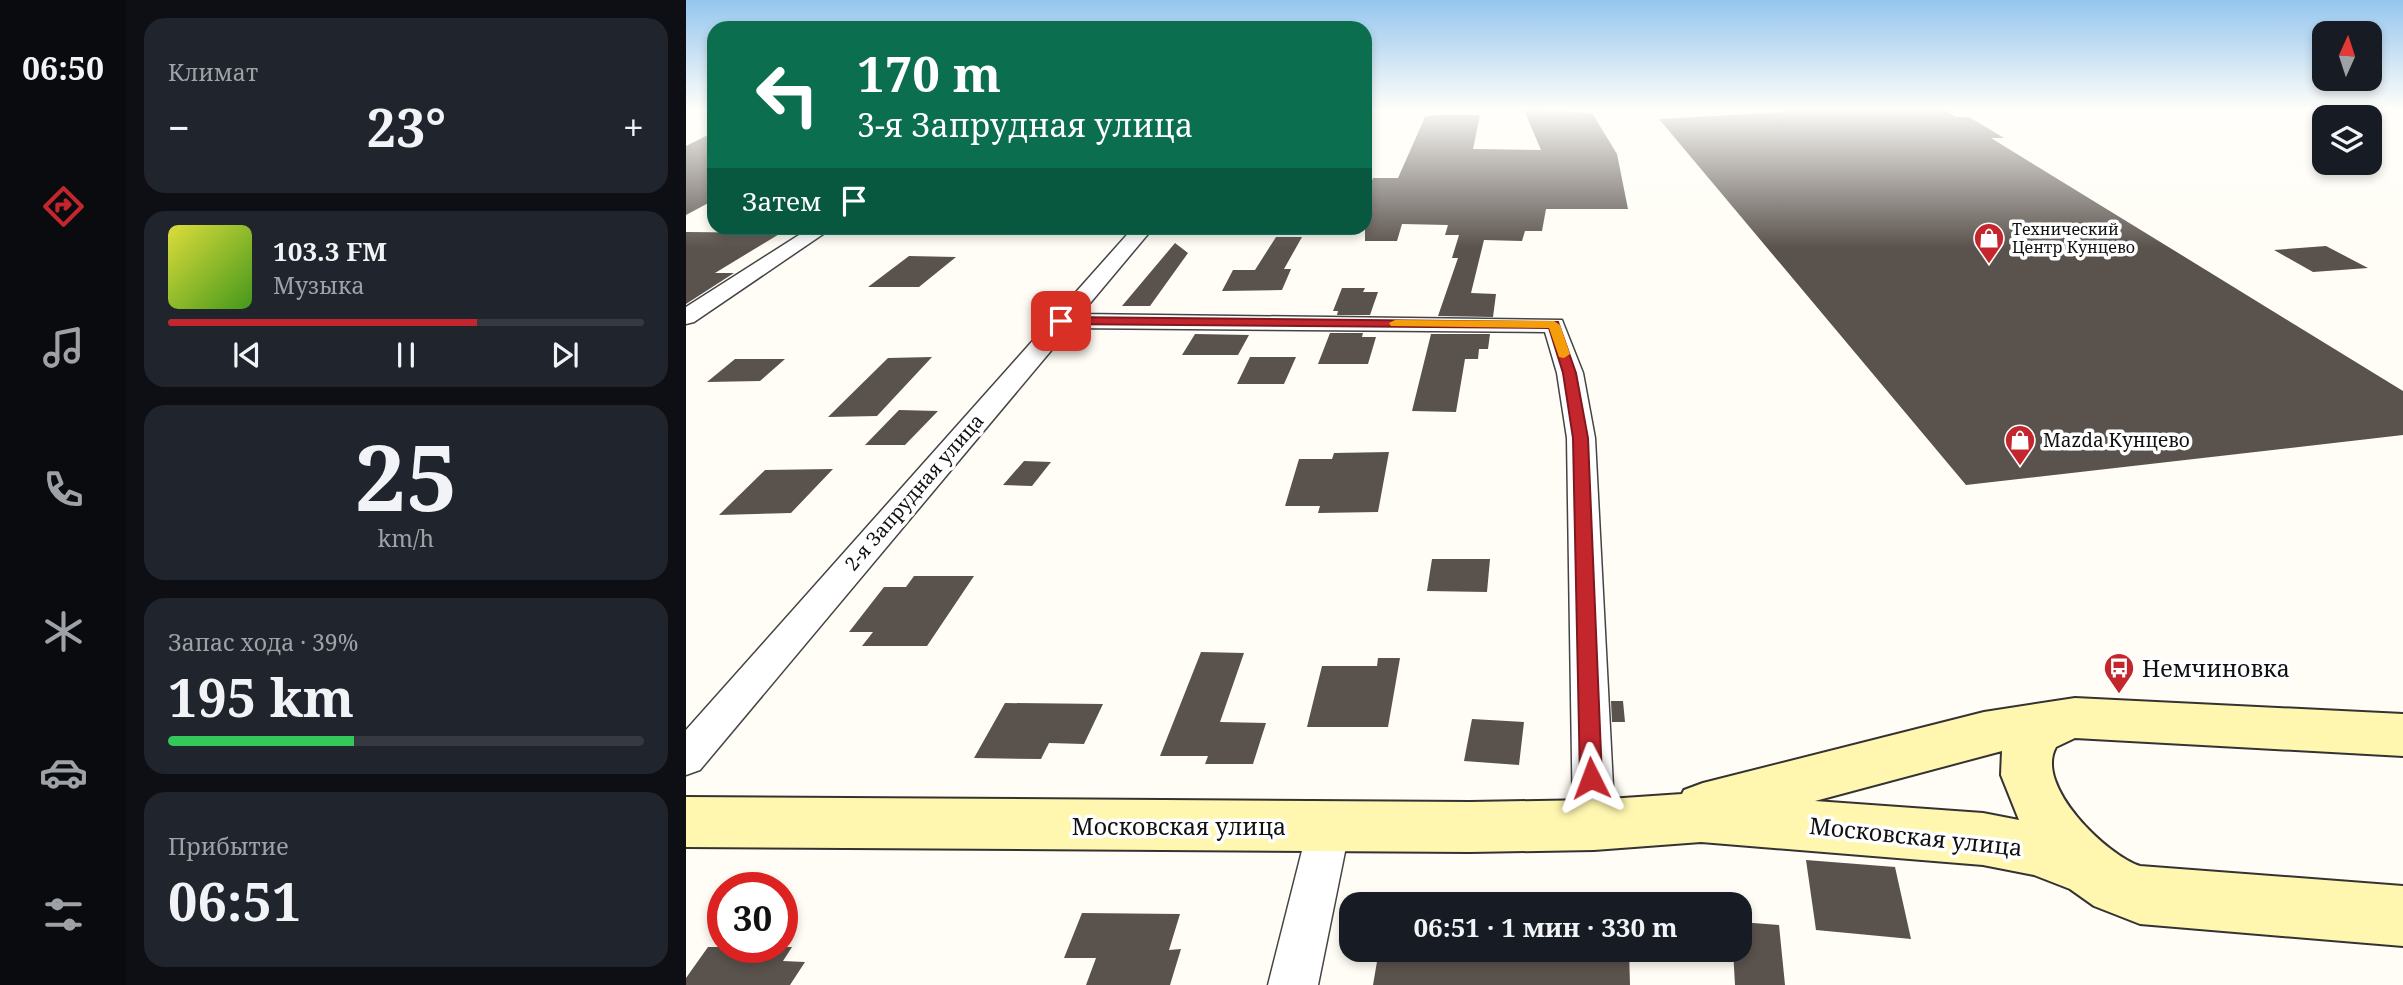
<!DOCTYPE html>
<html lang="ru">
<meta charset="utf-8">
<style>
body{margin:0;font-family:"Noto Serif",serif;background:#20242c;color:#f1f3f6;height:100vh;display:flex;flex-direction:column;font-size:26px;white-space:nowrap}
*{box-sizing:border-box;margin:0}
p{font-size:23px;color:#9ea1a6}
.icon{flex:none;width:38px;height:38px;fill:none;stroke:currentColor;stroke-width:2;stroke-linecap:round;stroke-linejoin:round}
.map{position:relative;flex:1;overflow:hidden}
.side{display:flex;flex-direction:column;gap:18px;padding:18px;background:#0d0f14;width:560px}
.side>*{flex:none}
.top-card{position:absolute;left:21px;top:21px;width:665px;height:214px;border-radius:21px;box-shadow:0 4px 10px #0003;background:#0b6e4f;color:#fff;overflow:hidden}
.needle{width:46px;rotate:3deg}
.buttons{position:absolute;left:1626px;top:21px;display:grid;gap:14px}
.buttons a{display:grid;place-items:center;width:70px;height:70px;border-radius:14px;background:#171b24;box-shadow:0 4px 10px #0003;font-size:35px}
.speed{position:absolute;left:21px;top:872px;display:flex;gap:14px;font-size:35px;font-weight:700;text-align:center}
.speed>*{display:grid;place-content:center;width:91px;height:91px;border-radius:50%;background:#171b24;box-shadow:0 4px 10px #0003;line-height:1}
.speed .limit{border:10px solid #d22;background:#fff;color:#111}
.pin{position:absolute;display:grid;place-items:center;width:60px;height:60px;color:#fff;margin:-30px;border-radius:14px;box-shadow:0 4px 10px #0006}
.me{position:absolute;width:77px;margin:-38px;rotate:357deg;stroke-linejoin:round;filter:drop-shadow(0 0 5px #0008)}
.turn{display:flex;align-items:center;gap:24px;height:147px;padding:0 35px;font-size:32px}
.turn .icon{width:91px;height:91px;stroke-width:2.5}
.turn b{display:block;font-size:49px;line-height:60px}
.then{display:flex;align-items:center;height:66px;padding:0 35px;background:#0003;gap:14px;font-size:26px}
.big{font-size:52px;font-weight:700;line-height:1.1}
.side .widget{flex:1;display:flex;flex-direction:column;justify-content:center;gap:10px;min-width:0;padding:0 24px;border-radius:21px;background:#20242c}
.side .dial{align-items:center;gap:0}
.dial b{font-size:91px;line-height:1}
.song{display:flex;align-items:center;gap:21px}
.cover{width:84px;height:84px;border-radius:10px;background:linear-gradient(135deg,hsl(60 70% 55%),hsl(100 70% 35%))}
.played{height:7px;border-radius:4px;background:linear-gradient(90deg,#c4262e 65%,#363941 65%)}
.keys{display:flex;justify-content:space-around;direction:ltr}
.heat{display:flex;justify-content:space-between;align-items:center;font-size:38px;direction:ltr}
.charge{height:10px;border-radius:5px;background:linear-gradient(90deg,#34c759 39%,#363941 0)}
.trip{position:absolute;left:653px;top:892px;width:413px;height:70px;border-radius:21px;background:#171b24;box-shadow:0 4px 10px #0003;font-weight:700;line-height:70px;text-align:center}
main{display:flex;flex:1;min-height:0}
.tabs{display:flex;flex-direction:column;width:126px;justify-content:space-around;align-items:center;background:#090b0e;color:#9ea1a6}
.tabs .icon{width:49px;height:49px}
.tabs .current{color:#c4262e}
.tabs b{font-size:32px;color:#f1f3f6}
.map>svg:first-child{display:block}
.lines{fill:none;stroke-linecap:round;stroke-linejoin:round}
.stream{stroke:#3f96cf;stroke-width:4.5}
.building{fill:#5a524d}
.street-casing{stroke:#444;stroke-width:3}
.secondary-casing{stroke:#333;stroke-width:4}
.street{fill:#fff;fill-rule:evenodd}
.secondary{fill:#fff6b0;fill-rule:evenodd}
.route{fill:#c4262e;stroke:#7f191e;stroke-width:2}
.slow{fill:#f59e0b}
.labels{text-anchor:middle;dominant-baseline:central;stroke-width:7;stroke-linejoin:round;paint-order:stroke}
.far-poi-label{font-size:16px;fill:#111;stroke:#fff;text-anchor:start}
.poi-label{font-size:19px;fill:#111;stroke:#fff;text-anchor:start}
.street-label{font-size:19px;fill:#111;stroke:#fff}
.near-poi-label{font-size:23px;fill:#111;stroke:#fff;text-anchor:start}
.near-street-label{font-size:23px;fill:#111;stroke:#fff}
</style>
<main>
<nav class="tabs">
<b>06:50</b>
<svg class="icon current" aria-label="directions" viewBox="0 0 24 24"><path d="M12 3l9 9-9 9-9-9zM9 14v-3h6M13 9l2 2-2 2"/></svg>
<svg class="icon" aria-label="music" viewBox="0 0 24 24"><path d="M9 18V5l10-2v13"/><circle cx="6" cy="18" r="3"/><circle cx="16" cy="16" r="3"/></svg>
<svg class="icon" aria-label="phone" viewBox="0 0 24 24"><path d="M5 4h4l2 5-3 2q2 4 5 5l2-3 5 2v4C11 20 4 13 5 4z"/></svg>
<svg class="icon" aria-label="climate" viewBox="0 0 24 24"><path d="M12 3v18M4 7l16 10M4 17L20 7"/></svg>
<svg class="icon" aria-label="car" viewBox="0 0 24 24"><path d="M5 17H2v-5l4-1 3-4h7l3 4 3 1v5h-3M9 17h6M6 11h13"/><circle cx="7" cy="17" r="2"/><circle cx="17" cy="17" r="2"/></svg>
<svg class="icon" aria-label="filters" viewBox="0 0 24 24"><path d="M4 7h16M4 17h16"/><circle cx="9" cy="7" r="2"/><circle cx="15" cy="17" r="2"/></svg>
</nav>
<section class="side">
<div class="widget"><p>Климат</p>
<div class="heat"><a>−</a><b class="big">23°</b><a>+</a></div>
</div>
<div class="widget">
<div class="song"><i class="cover"></i><div><b>103.3 FM</b><p>Музыка</p></div></div>
<div class="played"></div>
<div class="keys"><svg class="icon" aria-label="previous" viewBox="0 0 24 24"><path d="M18 5L8 12l10 7zM5 5v14"/></svg><svg class="icon" aria-label="pause" viewBox="0 0 24 24"><path d="M8 5v14M16 5v14"/></svg><svg class="icon" aria-label="next" viewBox="0 0 24 24"><path d="M6 5l10 7-10 7zM19 5v14"/></svg></div>
</div>
<div class="widget dial"><b>25</b><p>km/h</p></div>
<div class="widget"><p>Запас хода · 39%</p><b class="big">195 km</b><div class="charge"></div></div>
<div class="widget"><p>Прибытие</p><b class="big">06:51</b></div>
</section>
<div class="map">
<svg width="1717" height="985" viewBox="0 0 1717 985">
<rect width="100%" height="100%" fill="#fffdf5"/>
<g class="lines">
<path class="stream" d="M 679,140 L 679,147"/>
</g>
<path class="building" d="M 838,110 L 906,113 L 931,154 L 942,209 L 860,209 L 856,231 L 839,231 L 836,241 L 798,240 L 785,293 L 810,294 L 807,317 L 752,316 L 772,258 L 766,258 L 773,235 L 759,235 L 762,225 L 716,224 L 711,241 L 679,241 L 679,197 L 687,178 L 712,178 L 739,117 L 748,115 L 794,115 L 787,149 L 855,150 Z
M 1098,110 L 1259,110 L 1270,117 L 1283,117 L 1318,138 L 1305,138 L 1717,391 L 1717,435 L 1280,485 L 973,119 L 1100,112 Z
M 28,132 L 28,200 L 0,215 L 0,146 Z
M 0,232 L 95,233 L 29,273 L 48,273 L 0,304 Z
M 590,237 L 616,237 L 598,269 L 605,269 L 596,290 L 536,291 L 547,270 L 569,270 Z
M 489,243 L 502,253 L 464,306 L 436,306 Z
M 1640,246 L 1682,268 L 1627,272 L 1588,250 Z
M 223,256 L 270,257 L 233,287 L 182,287 Z
M 656,288 L 679,288 L 677,292 L 692,292 L 684,315 L 651,315 L 652,311 L 647,311 Z
M 644,333 L 677,333 L 676,337 L 690,337 L 682,364 L 632,364 Z
M 509,334 L 563,335 L 552,355 L 496,355 Z
M 745,334 L 804,334 L 802,349 L 793,349 L 792,359 L 779,359 L 770,412 L 726,411 Z
M 246,357 L 191,416 L 142,417 L 202,358 Z
M 564,357 L 610,357 L 598,384 L 551,384 Z
M 49,359 L 99,359 L 74,381 L 21,382 Z
M 213,410 L 252,411 L 219,445 L 179,445 Z
M 703,452 L 692,512 L 632,513 L 634,506 L 599,506 L 613,459 L 646,459 L 648,453 Z
M 338,461 L 365,462 L 346,486 L 317,485 Z
M 147,469 L 105,513 L 33,515 L 79,470 Z
M 746,559 L 804,559 L 801,592 L 741,591 Z
M 228,576 L 288,576 L 241,646 L 176,646 L 187,632 L 163,632 L 198,587 L 220,587 Z
M 515,652 L 558,653 L 534,722 L 580,723 L 567,764 L 519,764 L 522,756 L 474,756 Z
M 692,658 L 714,658 L 702,727 L 621,727 L 636,666 L 691,666 Z
M 925,701 L 937,701 L 939,722 L 926,722 Z
M 319,703 L 417,704 L 398,744 L 363,743 L 355,759 L 288,758 Z
M 786,719 L 838,722 L 833,765 L 778,761 Z
M 1120,860 L 1209,867 L 1225,939 L 1130,930 Z
M 396,913 L 494,914 L 483,950 L 495,949 L 484,985 L 400,985 L 410,958 L 378,958 Z
M 1054,922 L 1093,925 L 1099,985 L 1049,985 L 1047,950 L 1054,950 Z
M 22,947 L 106,947 L 97,961 L 119,962 L 104,985 L 0,985 L 0,978 Z
M 693,950 L 943,950 L 944,985 L 687,985 Z"/>
<g class="lines">
<g class="street-casing">
<path id="street" d="M 124,228 L 146,228 L 8,322 L 0,324 L 0,307 Z
M 447,228 L 467,228 L 395,314 L 876,320 L 897,373 L 909,438 L 929,825 L 923,839 L 908,844 L 893,839 L 887,825 L 881,438 L 871,373 L 859,332 L 384,328 L 14,770 L 0,775 L 0,730 Z
M 643,807 L 658,813 L 664,827 L 632,985 L 582,985 L 622,827 L 628,813 Z"/>
</g>
<g class="secondary-casing">
<path id="secondary" d="M 1389,698 L 1717,714 L 1717,756 L 1389,738 L 1370,747 C 1348,786 1421,855 1454,866 L 1717,886 L 1717,946 L 1454,924 L 1408,906 L 1384,889 L 1348,875 L 1297,865 L 1015,842 L 908,850 L 784,852 L 0,847 L 0,797 L 784,802 L 908,800 L 996,794 L 998,790 L 1017,783 L 1298,712 ZM 1316,751 L 1315,775 L 1333,820 L 1297,813 L 1129,801 Z"/>
</g>
<use href="#street" class="street"/>
<use href="#secondary" class="secondary"/>
</g>
<linearGradient id="sky" x2="0" y2="1"><stop stop-color="#95c6ee"/><stop offset="0.44" stop-color="#fffefa"/><stop offset="1" stop-color="#fffefa" stop-opacity="0"/></linearGradient>
<rect width="1717" height="248" fill="url(#sky)"/>
<path class="route" d="M 375,317 L 872,322 L 890,373 L 902,438 L 916,778 L 913,784 L 905,787 L 898,784 L 894,778 L 887,438 L 877,373 L 863,328 L 371,324 L 369,321 Z"/>
<path class="slow" d="M 709,320 L 868,321 L 874,325 L 884,354 L 878,358 L 873,357 L 863,328 L 705,326 L 703,323 Z"/>
<defs>
<g id="shop-pin" transform="scale(1.575)"><path d="M0 17L-7.5 6A9.5 9.5 0 1 1 7.5 6Z" fill="#c4262e" stroke="#fff"/><path d="M-5-2.5h2.3a2.7 3.5 0 0 1 5.4 0H5L5.5 6h-11ZM-1.5-2.5h3a1.5 2.3 0 0 0-3 0Z" fill="#fff"/></g>
<g id="bus-pin" transform="scale(1.575)"><path d="M0 17L-7.5 6A9.5 9.5 0 1 1 7.5 6Z" fill="#c4262e" stroke="#fff"/><path d="M-5-6H5V4H4V6H2V4H-2V6H-4V4H-5ZM-3.5-4V0h7V-4ZM-3.5 1.2v1.5H-2V1.2ZM2 1.2v1.5H3.5V1.2Z" fill="#fff"/></g>
</defs>
<g fill-rule="evenodd">
<use href="#shop-pin" x="1303" y="238"/>
<use href="#shop-pin" x="1334" y="440"/>
<use href="#bus-pin" x="1433" y="668"/>
</g>
<g class="labels">
<g class="far-poi-label">
<text x="1326" y="229">Технический<tspan x="1326" dy="18">Центр Кунцево</tspan></text>
</g>
<g class="poi-label">
<text x="1357" y="440">Mazda Кунцево</text>
</g>
<g class="street-label">
<text transform="translate(228 492) rotate(-49)">2-я Запрудная улица</text>
</g>
<g class="near-poi-label">
<text x="1456" y="668">Немчиновка</text>
</g>
<g class="near-street-label">
<text x="493" y="826">Московская улица</text>
<text transform="translate(1230 836) rotate(6)">Московская улица</text>
</g>
</g>
</svg>
<div class="buttons">
<a><svg class="needle" viewBox="-14 -14 28 28"><path d="M0-13l5 13h-10z" fill="#e53935"/><path d="M0 13l5-13h-10z" fill="#9ea1a6"/></svg></a>
<a><svg class="icon" aria-label="layers" viewBox="0 0 24 24"><path d="M12 4l9 5-9 5-9-5zM3 14l9 5 9-5"/></svg></a>
</div>
<div class="speed"><div class="limit">30</div></div>
<div class="pin" style="left:375px;top:321px;background:#d93025"><svg class="icon" aria-label="arrive" viewBox="0 0 24 24"><path d="M6 21V4h12l-3 4 3 4H6"/></svg></div>
<svg class="me" style="left:905px;top:778px" viewBox="-20 -20 40 40"><path d="M0-17L14 15 0 8-14 15z" fill="#c4262e" stroke="#fff" stroke-width="4"/></svg>
<div class="trip">06:51 · 1 мин · 330 m</div>
<div class="top-card">
<div class="turn"><svg class="icon" aria-label="left" viewBox="0 0 24 24"><path d="M17 20v-9H6M10 6l-5 5 5 5"/></svg><div><b>170 m</b>3-я Запрудная улица</div></div>
<div class="then">Затем<svg class="icon" aria-label="arrive" viewBox="0 0 24 24"><path d="M6 21V4h12l-3 4 3 4H6"/></svg></div>
</div>
</div>
</main>
